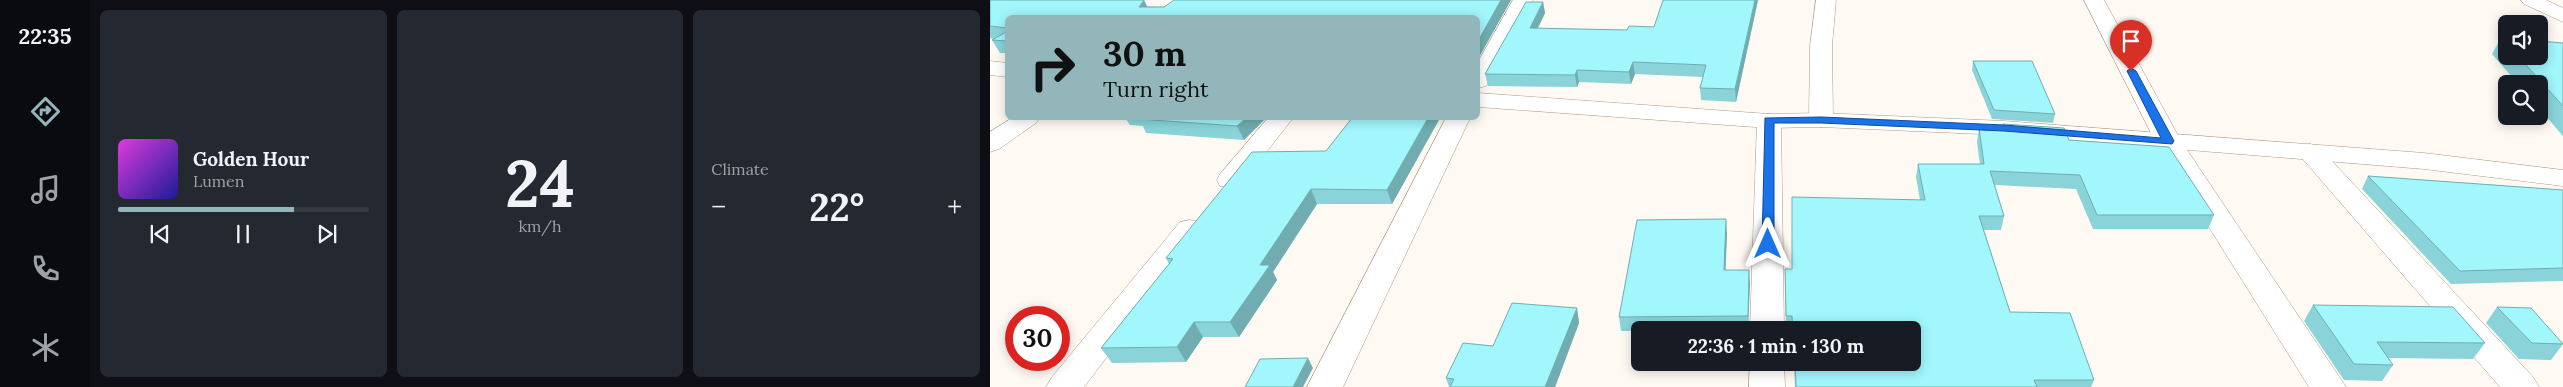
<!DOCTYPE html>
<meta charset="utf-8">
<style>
body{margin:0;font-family:Lora,serif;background:#242831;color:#f1f3f6;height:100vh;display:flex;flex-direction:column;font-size:19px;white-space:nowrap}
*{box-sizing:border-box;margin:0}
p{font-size:16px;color:#9ea1a6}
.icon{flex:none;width:28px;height:28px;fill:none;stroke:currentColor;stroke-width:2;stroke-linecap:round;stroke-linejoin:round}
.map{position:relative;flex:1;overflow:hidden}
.panel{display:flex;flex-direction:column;gap:10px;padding:10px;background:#0d0f14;width:900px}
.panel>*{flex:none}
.hud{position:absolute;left:15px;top:15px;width:475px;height:105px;border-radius:8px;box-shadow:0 2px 12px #0003;background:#92b6b9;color:#111;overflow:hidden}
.tools{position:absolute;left:1508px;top:15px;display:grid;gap:10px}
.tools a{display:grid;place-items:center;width:50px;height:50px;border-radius:8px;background:#171b24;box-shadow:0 2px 12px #0003;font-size:25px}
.speed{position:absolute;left:15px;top:306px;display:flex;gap:10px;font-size:25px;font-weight:700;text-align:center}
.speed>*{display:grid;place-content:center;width:65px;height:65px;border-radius:50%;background:#171b24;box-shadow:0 2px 12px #0003;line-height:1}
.speed .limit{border:8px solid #d22;background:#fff;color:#111}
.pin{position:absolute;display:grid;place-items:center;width:42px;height:42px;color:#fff;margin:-51px -21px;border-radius:50% 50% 50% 0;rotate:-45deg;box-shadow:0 0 5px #0007}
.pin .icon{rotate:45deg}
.me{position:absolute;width:55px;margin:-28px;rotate:0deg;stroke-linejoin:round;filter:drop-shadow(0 0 4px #0008)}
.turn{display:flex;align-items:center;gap:18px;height:105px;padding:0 15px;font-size:22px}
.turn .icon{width:65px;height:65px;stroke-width:2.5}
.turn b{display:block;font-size:35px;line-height:42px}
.big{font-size:38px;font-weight:800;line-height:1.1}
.panel .card{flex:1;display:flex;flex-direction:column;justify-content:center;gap:8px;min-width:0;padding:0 18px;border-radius:8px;background:#242831}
.panel .dial{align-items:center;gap:0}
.dial b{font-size:65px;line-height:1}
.song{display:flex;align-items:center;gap:15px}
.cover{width:60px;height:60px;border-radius:8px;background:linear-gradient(135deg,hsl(300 70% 55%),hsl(240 70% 35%))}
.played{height:5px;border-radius:2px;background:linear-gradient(90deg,#92b6b9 70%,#363941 70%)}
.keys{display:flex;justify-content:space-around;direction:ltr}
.heat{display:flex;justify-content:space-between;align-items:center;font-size:28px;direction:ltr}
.panel .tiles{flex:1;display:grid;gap:10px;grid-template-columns:repeat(3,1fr)}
.trip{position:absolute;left:641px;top:321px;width:290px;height:50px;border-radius:8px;background:#171b24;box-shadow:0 2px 12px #0003;font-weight:800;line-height:50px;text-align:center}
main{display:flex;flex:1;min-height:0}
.dock{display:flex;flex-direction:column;width:90px;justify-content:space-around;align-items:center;background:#090b0e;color:#9ea1a6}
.dock .icon{width:35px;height:35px}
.dock .selected{color:#92b6b9}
.dock b{font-size:22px;color:#f1f3f6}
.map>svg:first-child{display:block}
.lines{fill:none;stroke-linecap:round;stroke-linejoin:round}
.minor-casing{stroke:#b0987e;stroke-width:1}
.tertiary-casing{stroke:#b0987e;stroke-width:1}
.minor{fill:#fff;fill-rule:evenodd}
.tertiary{fill:#fff;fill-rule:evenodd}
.wall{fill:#8ad4d9}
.shaded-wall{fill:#71adb0}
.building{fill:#a1f7fc;stroke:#71adb0}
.route{fill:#1a73e8;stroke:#114b97}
</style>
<main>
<nav class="dock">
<b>22:35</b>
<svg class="icon selected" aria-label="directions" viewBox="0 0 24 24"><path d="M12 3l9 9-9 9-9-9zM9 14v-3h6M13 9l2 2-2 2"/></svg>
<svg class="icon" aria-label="music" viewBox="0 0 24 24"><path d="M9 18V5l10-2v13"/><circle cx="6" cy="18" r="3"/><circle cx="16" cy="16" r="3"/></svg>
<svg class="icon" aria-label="phone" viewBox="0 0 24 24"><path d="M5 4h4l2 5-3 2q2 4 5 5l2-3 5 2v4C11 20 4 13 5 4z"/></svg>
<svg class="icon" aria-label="climate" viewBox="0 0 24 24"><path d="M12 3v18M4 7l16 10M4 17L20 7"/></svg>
</nav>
<section class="panel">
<div class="tiles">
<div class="card">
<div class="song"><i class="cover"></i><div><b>Golden Hour</b><p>Lumen</p></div></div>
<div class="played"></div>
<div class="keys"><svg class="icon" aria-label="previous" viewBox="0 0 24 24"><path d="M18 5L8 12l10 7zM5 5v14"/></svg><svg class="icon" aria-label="pause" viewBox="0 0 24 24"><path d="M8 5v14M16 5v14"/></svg><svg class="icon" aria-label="next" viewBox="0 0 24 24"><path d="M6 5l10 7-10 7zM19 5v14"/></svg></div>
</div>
<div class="card dial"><b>24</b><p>km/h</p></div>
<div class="card"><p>Climate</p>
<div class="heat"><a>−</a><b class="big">22°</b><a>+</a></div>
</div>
</div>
</section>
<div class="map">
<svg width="1573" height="387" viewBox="0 0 1573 387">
<rect width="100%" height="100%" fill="#fef9f3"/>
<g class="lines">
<g class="minor-casing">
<path id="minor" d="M 523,0 L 543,0 L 499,81 L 496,86 L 488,88 L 488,62 Z
M 826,0 L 846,0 L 842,46 L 843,120 L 840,125 L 831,127 L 822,125 L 819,120 L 820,46 Z
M 1094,0 L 1114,0 L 1191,141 L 1356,387 L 1319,387 L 1165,141 Z
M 1531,0 L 1556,0 L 1573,8 L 1573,22 L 1534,4 Z
M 779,114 L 788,116 L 791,121 L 794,330 L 760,330 L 767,121 L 770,116 Z
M 22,118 L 49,118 L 46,123 L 9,149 L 0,152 L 0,132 Z
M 278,118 L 303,118 L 250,186 L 240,188 L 230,186 L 227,180 L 230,174 Z
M 456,118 L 480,118 L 353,387 L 317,387 Z
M 1320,144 L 1329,147 L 1543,377 L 1549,387 L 1510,387 L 1311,157 L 1307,152 L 1311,147 Z
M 200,220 L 210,222 L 214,229 L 94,387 L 56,387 L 62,377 L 190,222 Z
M 760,362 L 794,362 L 795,387 L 759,387 Z"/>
</g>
<g class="tertiary-casing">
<path id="tertiary" d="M 0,61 L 18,63 L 18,77 L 0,75 Z
M 488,93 L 779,114 L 831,113 L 1014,121 L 1434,153 L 1573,170 L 1573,186 L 1434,169 L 1014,135 L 831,127 L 779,128 L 488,107 Z"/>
</g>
<use href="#minor" class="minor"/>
<use href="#tertiary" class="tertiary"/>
</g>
<path class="wall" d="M 0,0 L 174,7 L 521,0 L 488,59 L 488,18 L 18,18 L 18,53 L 10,53 L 2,40 L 4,39 L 0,38 Z
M 768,0 L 746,102 L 711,100 L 710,88 L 713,77 L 645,74 L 641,84 L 589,82 L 587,87 L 498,86 L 495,74 L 553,2 L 555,13 L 548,28 L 637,30 L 664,27 Z
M 1511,38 L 1516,38 L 1516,56 L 1549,56 L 1573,43 L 1573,136 L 1549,108 L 1549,84 L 1528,84 L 1502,54 Z
M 983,61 L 1065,114 L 1063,123 L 1002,119 L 982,70 Z
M 135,118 L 276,118 L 254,140 L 156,133 L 153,126 L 140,125 Z
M 450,118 L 402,204 L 327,204 L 283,272 L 287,280 L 249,337 L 213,337 L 196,362 L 122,363 L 111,348 L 179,264 L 176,258 L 336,151 Z
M 1013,124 L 1079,140 L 1224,215 L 1218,229 L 1103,229 L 1086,189 L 1005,185 L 1014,216 L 1011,230 L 994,230 L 1020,312 L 1104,380 L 1101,387 L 805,387 L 804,362 L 922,362 L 922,330 L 796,330 L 795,269 L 802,269 L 930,200 L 926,177 L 928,164 L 990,164 L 987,142 L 989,128 L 1011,130 Z
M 1378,176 L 1573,190 L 1573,281 L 1461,284 L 1372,189 Z
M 737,233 L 735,270 L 759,270 L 758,330 L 650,330 L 650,331 L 631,331 L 629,317 Z
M 1323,305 L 1495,343 L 1483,359 L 1398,358 L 1403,365 L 1392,381 L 1354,380 L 1314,321 Z
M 1507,307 L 1573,343 L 1573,344 L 1561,360 L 1529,359 L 1496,323 Z
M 587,308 L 589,323 L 565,387 L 459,387 L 456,378 L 503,346 Z"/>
<path class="shaded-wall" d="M 154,0 L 160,12 L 149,7 Z
M 511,0 L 521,0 L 488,59 L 488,41 Z
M 765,0 L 768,0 L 746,102 L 745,89 Z
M 553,2 L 555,13 L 542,40 L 540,28 Z
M 643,62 L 645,74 L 641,84 L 639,72 Z
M 587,70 L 589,82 L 587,87 L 585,75 Z
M 256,118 L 276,118 L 254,140 L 247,126 Z
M 438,118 L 450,118 L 402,204 L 397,190 Z
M 321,189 L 327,204 L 283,272 L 287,280 L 249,337 L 240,322 L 270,265 Z
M 736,219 L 737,233 L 735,284 L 734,270 Z
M 759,270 L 760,284 L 758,330 L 758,316 Z
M 587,308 L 589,323 L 565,387 L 555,387 Z
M 204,322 L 213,337 L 196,362 L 187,347 Z
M 318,358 L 323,368 L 313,387 L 303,387 Z"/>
<path class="building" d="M 0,0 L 154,0 L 149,7 L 174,7 L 184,0 L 511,0 L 488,41 L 488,18 L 18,18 L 18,28 L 0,26 Z
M 673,0 L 765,0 L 745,89 L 710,88 L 716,65 L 643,62 L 639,72 L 587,70 L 585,75 L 495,74 L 536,2 L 553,2 L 540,28 L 637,30 L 639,26 L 664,27 Z
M 18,31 L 18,41 L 2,40 Z
M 1511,38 L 1516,38 L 1516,43 Z
M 1549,41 L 1573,43 L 1573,106 L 1528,56 L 1549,56 Z
M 983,61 L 1042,61 L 1065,114 L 1004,110 Z
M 150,118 L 256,118 L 247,126 L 149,119 Z
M 362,118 L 438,118 L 397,190 L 321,189 L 270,265 L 280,265 L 240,322 L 204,322 L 187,347 L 111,348 L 183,259 L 176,258 L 262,152 L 336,151 Z
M 1013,124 L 1074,128 L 1079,140 L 1179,147 L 1224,215 L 1107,215 L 1090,175 L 1000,171 L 1014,216 L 989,216 L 1020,312 L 1080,313 L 1104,380 L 1044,380 L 1047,387 L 806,387 L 805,362 L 922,362 L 922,330 L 803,330 L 802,316 L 796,316 L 795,269 L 802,269 L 802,197 L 935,200 L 928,164 L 994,164 L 989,128 L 1015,130 Z
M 1378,176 L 1573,190 L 1573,268 L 1470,271 Z
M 736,219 L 734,270 L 759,270 L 758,316 L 629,317 L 647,220 Z
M 522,303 L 587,308 L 555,387 L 460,387 L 464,379 L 456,378 L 473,343 L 503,346 Z
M 1323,305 L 1463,307 L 1495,343 L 1387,342 L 1403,365 L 1364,364 Z
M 1507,307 L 1541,308 L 1573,344 L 1542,343 Z
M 318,358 L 303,387 L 255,387 L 270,359 Z"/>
<path class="route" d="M 1141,68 L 1146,71 L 1184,141 L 1182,144 L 1014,131 L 831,123 L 784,123 L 784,244 L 778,248 L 772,244 L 775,118 L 831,117 L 1014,125 L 1171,138 L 1137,71 Z"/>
</svg>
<div class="tools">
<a><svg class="icon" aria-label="sound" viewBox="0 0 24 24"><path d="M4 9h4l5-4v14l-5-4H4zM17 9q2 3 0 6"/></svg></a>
<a><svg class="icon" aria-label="search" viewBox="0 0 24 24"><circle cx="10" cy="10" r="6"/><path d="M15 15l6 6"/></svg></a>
</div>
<div class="speed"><div class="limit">30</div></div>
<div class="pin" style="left:1141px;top:71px;background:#d93025"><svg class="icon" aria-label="arrive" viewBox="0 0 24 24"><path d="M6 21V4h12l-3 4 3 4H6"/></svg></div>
<svg class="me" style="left:778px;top:244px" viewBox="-20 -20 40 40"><path d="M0-17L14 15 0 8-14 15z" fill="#1a73e8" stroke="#fff" stroke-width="4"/></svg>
<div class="trip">22:36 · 1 min · 130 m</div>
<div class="hud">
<div class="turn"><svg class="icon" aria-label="right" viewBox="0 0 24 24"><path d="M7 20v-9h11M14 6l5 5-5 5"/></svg><div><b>30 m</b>Turn right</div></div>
</div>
</div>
</main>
